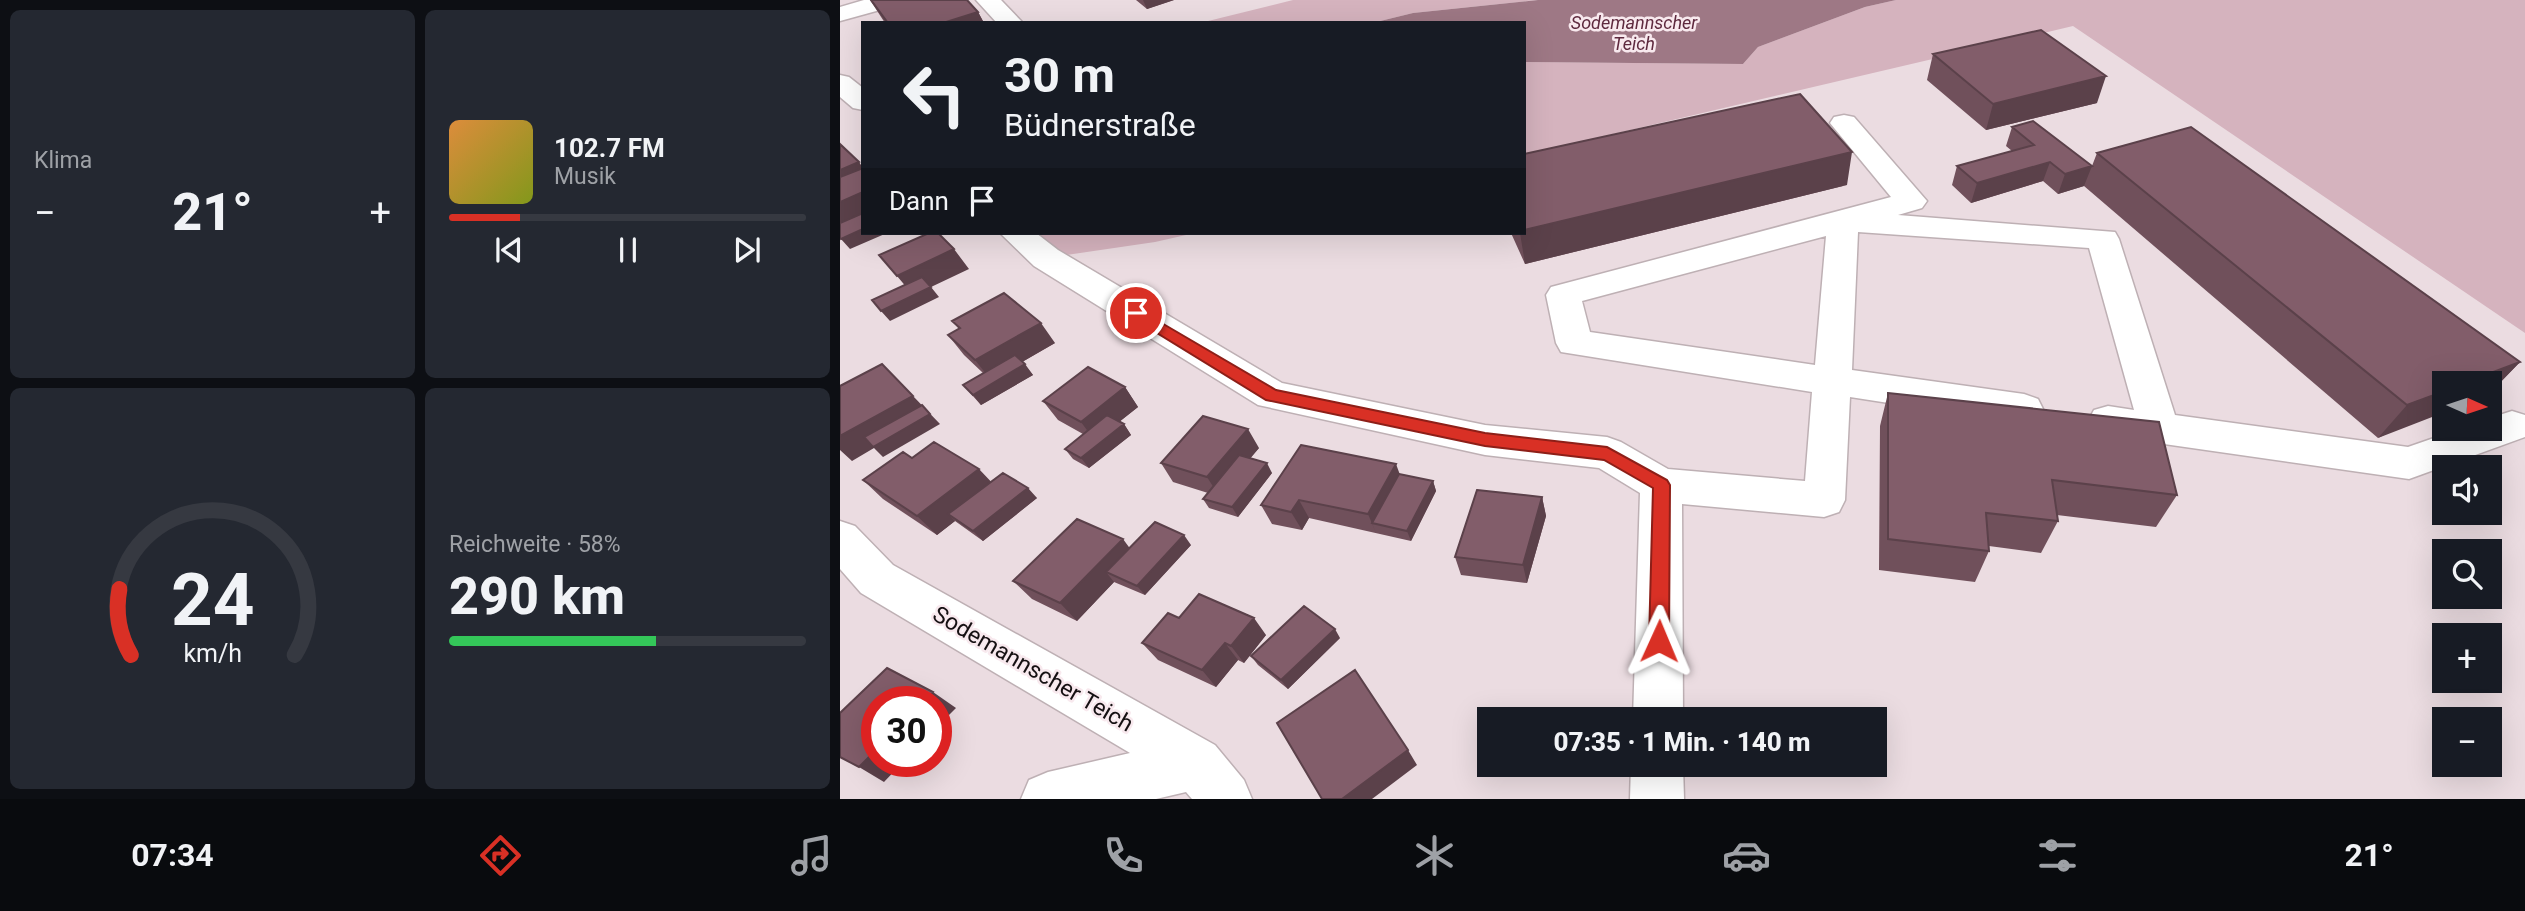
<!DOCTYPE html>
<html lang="de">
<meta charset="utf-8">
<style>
body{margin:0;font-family:Roboto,sans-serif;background:#242831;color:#f1f3f6;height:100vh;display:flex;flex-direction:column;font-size:26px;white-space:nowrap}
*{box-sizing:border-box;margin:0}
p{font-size:23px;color:#9ea1a6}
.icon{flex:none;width:38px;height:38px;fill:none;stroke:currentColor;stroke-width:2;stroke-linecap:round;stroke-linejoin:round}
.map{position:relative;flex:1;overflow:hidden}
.sheet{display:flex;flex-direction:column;gap:10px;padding:10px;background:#0d0f14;width:840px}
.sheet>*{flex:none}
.hud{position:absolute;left:21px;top:21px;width:665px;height:214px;border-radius:0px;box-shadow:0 7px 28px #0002;background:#171b24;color:#f1f3f6;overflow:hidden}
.needle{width:46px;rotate:93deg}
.buttons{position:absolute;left:1592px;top:371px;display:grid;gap:14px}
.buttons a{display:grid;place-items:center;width:70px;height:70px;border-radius:0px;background:#171b24;box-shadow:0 7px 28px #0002;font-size:35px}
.speed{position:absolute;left:21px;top:686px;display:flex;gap:14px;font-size:35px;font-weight:700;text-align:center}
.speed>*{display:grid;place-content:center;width:91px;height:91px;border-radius:50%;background:#171b24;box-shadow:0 7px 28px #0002;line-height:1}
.speed .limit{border:10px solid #d22;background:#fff;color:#111}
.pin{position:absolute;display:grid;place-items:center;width:60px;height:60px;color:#fff;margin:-30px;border:4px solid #fff;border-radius:50%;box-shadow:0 2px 7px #0007}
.me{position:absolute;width:77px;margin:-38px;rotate:1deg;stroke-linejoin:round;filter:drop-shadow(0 0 5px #0008)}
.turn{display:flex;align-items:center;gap:24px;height:147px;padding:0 28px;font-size:32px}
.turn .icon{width:91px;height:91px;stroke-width:2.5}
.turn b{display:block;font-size:49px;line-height:60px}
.then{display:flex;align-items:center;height:66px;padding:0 28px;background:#0003;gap:14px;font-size:26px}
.big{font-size:52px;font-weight:800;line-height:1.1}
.sheet .tile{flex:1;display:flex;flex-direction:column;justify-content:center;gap:10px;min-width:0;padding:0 24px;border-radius:10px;background:#242831}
.sheet .dial{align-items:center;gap:0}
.dial svg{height:182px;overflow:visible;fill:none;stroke:#363941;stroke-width:7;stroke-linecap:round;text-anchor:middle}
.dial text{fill:#f1f3f6;stroke:none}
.song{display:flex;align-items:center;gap:21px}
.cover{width:84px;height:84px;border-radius:10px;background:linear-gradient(135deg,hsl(30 70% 55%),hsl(70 70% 35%))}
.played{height:7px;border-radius:4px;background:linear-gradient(90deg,#d93025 20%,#363941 20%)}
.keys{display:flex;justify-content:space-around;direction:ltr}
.heat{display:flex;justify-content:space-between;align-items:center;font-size:38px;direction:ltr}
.charge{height:10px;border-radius:5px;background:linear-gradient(90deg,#34c759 58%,#363941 0)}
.sheet .tiles{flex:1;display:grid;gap:10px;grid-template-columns:repeat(2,1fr)}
.trip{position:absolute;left:637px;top:707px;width:410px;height:70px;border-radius:0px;background:#171b24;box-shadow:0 7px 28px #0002;font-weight:800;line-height:70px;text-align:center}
.tab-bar{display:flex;height:112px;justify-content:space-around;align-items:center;background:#090b0e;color:#9ea1a6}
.tab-bar .icon{width:49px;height:49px}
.tab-bar .selected{color:#d93025}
.tab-bar b{font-size:32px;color:#f1f3f6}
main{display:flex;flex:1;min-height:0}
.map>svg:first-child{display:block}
.green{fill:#d5b3be}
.water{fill:#9e7885}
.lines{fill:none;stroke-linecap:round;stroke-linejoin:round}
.minor-casing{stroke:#beb0b4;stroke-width:3}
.minor{fill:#fff;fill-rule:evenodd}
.wall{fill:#70505b}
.shaded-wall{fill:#5b414a}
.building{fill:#825d6a;stroke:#5b414a;stroke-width:2}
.route{fill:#d93025;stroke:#8d1f18;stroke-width:2}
.labels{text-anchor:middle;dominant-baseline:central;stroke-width:5;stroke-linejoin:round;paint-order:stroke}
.far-water-label{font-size:18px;font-style:italic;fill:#5e293e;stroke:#f8e9ee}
.near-street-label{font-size:23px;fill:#151012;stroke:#f8e9ee}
</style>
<main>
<section class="sheet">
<div class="tiles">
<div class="tile"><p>Klima</p>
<div class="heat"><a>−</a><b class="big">21°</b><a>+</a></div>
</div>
<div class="tile">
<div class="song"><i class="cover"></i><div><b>102.7 FM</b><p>Musik</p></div></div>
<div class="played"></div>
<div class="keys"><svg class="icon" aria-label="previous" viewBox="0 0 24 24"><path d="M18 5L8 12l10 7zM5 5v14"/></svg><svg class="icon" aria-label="pause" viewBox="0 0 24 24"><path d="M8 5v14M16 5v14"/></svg><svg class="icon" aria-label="next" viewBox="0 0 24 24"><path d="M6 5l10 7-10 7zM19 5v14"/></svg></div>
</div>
<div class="tile dial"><svg viewBox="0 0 100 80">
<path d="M14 69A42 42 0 1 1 86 69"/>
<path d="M14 69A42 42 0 0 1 9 40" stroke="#d93025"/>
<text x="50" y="56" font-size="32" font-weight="700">24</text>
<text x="50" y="72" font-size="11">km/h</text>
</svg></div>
<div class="tile"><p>Reichweite · 58%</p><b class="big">290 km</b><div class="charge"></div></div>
</div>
</section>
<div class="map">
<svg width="1685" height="799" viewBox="0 0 1685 799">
<rect width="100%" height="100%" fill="#ebdce1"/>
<path class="green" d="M 453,0 L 697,0 L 573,13 L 532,23 L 360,23 Z
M 1056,0 L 1685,0 L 1685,333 L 1233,26 L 684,155 L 684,62 L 903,64 L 918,47 L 1025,7 Z
M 176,233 L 355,233 L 315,242 L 206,258 Z"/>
<path class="water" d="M 698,0 L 1056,0 L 1025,7 L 918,47 L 903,64 L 684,62 L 684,23 L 532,23 L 573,13 Z"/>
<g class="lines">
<g class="minor-casing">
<path id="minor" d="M 24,0 L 62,0 L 58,5 L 0,21 L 0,7 Z
M 136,0 L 161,0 L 183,23 L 157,23 Z
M 0,75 L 9,77 L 23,88 L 23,110 L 13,108 L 0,97 Z
M 1004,115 L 1014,117 L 1087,201 L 1082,208 L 1058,215 L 1275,232 L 1279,239 L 1335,415 L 1568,447 L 1620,429 L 1650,429 L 1650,418 L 1672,411 L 1685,415 L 1685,437 L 1569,479 L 1268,436 L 1254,432 L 1248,421 L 1254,410 L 1268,406 L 1294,410 L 1249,248 L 1018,232 L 1012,370 L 1184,394 L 1198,399 L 1203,409 L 1198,419 L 1184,424 L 1010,397 L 1005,500 L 999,512 L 984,517 L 842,504 L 843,719 L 793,719 L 800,493 L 759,468 L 645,455 L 418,405 L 194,266 L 160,233 L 196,233 L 218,250 L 442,383 L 645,425 L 767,437 L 781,442 L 828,469 L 965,481 L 972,392 L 721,352 L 716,343 L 706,295 L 711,287 L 1051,197 L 990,123 L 994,117 ZM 986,236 L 975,365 L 750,332 L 742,301 Z
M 0,521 L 15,526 L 53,565 L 375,745 L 404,780 L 412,799 L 352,799 L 346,792 L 316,799 L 181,799 L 189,780 L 208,772 L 290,753 L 21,593 L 0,569 Z
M 791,765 L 843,765 L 844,799 L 790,799 Z"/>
</g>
<use href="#minor" class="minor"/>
</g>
<path class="wall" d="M 30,0 L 138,12 L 144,23 L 45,23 Z
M 296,0 L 334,0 L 307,9 Z
M 1093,54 L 1257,103 L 1146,130 L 1087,80 Z
M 1172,127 L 1252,166 L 1257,153 L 1680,362 L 1650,393 L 1650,383 L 1538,438 L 1244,186 L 1218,194 L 1203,181 L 1131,203 L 1112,185 L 1117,166 L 1172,151 L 1166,146 Z
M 1007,185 L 685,264 L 671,233 L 684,233 Z
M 112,321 L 215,343 L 182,362 L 193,375 L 141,405 L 123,385 L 143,373 L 124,355 L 108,335 L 119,329 Z
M 285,387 L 298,407 L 279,422 L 284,424 L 291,435 L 249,468 L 233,459 L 225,449 L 243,434 L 218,420 L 203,401 Z
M 1048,393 L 1337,495 L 1316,527 L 1217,515 L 1218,521 L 1201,553 L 1149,546 L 1149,551 L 1135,582 L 1039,570 L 1040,426 Z
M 419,448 L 410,458 L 432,473 L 398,517 L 369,508 L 363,499 L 368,493 L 333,482 L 321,463 Z
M 72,458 L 151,482 L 197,498 L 143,541 L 115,521 L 97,535 L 43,499 L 23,480 Z
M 560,475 L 593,481 L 596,491 L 571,541 L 469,518 L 462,530 L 432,524 L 421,505 Z
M 702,497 L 706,516 L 687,583 L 621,575 L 615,557 Z
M 351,545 L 305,595 L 274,582 L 237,621 L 192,599 L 173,581 L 289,548 Z
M 339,618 L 426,635 L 404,663 L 398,660 L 376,687 L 318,660 L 302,643 Z
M 500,638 L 448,689 L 418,665 L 411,656 Z"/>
<path class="shaded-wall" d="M 303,0 L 334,0 L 307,9 Z
M 138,12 L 144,23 L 103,23 Z
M 1266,76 L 1257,103 L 1146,130 L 1153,104 Z
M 1012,152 L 1007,185 L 685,264 L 680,233 L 684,233 L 684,230 Z
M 19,162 L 23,168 L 23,174 L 0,183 L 0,170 Z
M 1210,162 L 1203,181 L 1131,203 L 1137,183 Z
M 1252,166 L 1244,186 L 1218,194 L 1225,174 Z
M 23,192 L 23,218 L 0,228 L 0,202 Z
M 23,229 L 23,233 L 47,233 L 10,249 L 1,239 Z
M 114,249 L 129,269 L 91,287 L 99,297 L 50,321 L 41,311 L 73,295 L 57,276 Z
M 201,323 L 215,343 L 151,380 L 135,360 Z
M 1680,362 L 1650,393 L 1650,383 L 1624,383 Z
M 185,364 L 193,375 L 141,405 L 133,395 Z
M 285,387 L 298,407 L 255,441 L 241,422 Z
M 1605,391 L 1605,412 L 1538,438 L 1567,405 Z
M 73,396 L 100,424 L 43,457 L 34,448 L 12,461 L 0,450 L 0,436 Z
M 284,424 L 291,435 L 249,468 L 241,458 Z
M 408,429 L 419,448 L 379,496 L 367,477 Z
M 427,463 L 432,473 L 398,517 L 392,507 Z
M 556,464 L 563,483 L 532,523 L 536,533 L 528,514 Z
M 139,469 L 157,488 L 108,514 L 115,521 L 97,535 L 77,516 Z
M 593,481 L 596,491 L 571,541 L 567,531 Z
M 188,488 L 197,498 L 143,541 L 133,531 Z
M 702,497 L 706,516 L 687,583 L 683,565 Z
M 459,500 L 469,518 L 462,530 L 451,512 Z
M 344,535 L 351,545 L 305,595 L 297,586 Z
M 283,539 L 297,558 L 266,572 L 274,582 L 237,621 L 220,603 Z
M 414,618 L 426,635 L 404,663 L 391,646 Z
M 495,629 L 500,638 L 448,689 L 441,680 Z
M 385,643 L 398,660 L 376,687 L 362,670 Z
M 93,692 L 116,708 L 96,728 L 96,702 L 83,702 Z
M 37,749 L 37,761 L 64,761 L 44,782 L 19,767 Z
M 568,750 L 577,765 L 532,799 L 502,799 Z"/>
<path class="building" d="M 31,0 L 127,0 L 138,12 L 103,23 L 48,23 Z
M 1201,30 L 1266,76 L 1153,104 L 1093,54 Z
M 960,94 L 1012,152 L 684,230 L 684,154 Z
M 1193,121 L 1252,166 L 1225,174 L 1210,162 L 1137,183 L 1117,166 L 1194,145 L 1172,127 Z
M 1351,127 L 1680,362 L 1624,383 L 1605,383 L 1605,391 L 1567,405 L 1257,153 Z
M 0,144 L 19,162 L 0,170 Z
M 23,168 L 23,192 L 0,202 L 0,177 Z
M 23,213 L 23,229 L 1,239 L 0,238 L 0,223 Z
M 89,233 L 98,233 L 114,249 L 57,276 L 39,255 Z
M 82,277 L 91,287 L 41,311 L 32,300 Z
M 164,293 L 201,323 L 135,360 L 108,335 L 120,328 L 112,321 Z
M 175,355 L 185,364 L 133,395 L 123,385 Z
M 42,364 L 73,396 L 0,436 L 0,386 Z
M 248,367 L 285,387 L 241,422 L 203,401 Z
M 1048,393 L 1319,422 L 1337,495 L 1212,480 L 1218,521 L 1146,513 L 1149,551 L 1048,539 Z
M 82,405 L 90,414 L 33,447 L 24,437 Z
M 267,415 L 284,424 L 241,458 L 225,449 Z
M 363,416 L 408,429 L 367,477 L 321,463 Z
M 94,442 L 139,469 L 77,516 L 23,480 L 63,452 L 72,458 Z
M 461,445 L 556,464 L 528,514 L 459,500 L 451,512 L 421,505 Z
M 399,455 L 427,463 L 392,507 L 363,499 Z
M 163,473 L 188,488 L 133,531 L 108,514 Z
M 559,474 L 593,481 L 567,531 L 532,523 Z
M 637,490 L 702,497 L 683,565 L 615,557 Z
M 237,519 L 283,539 L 220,603 L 173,581 Z
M 315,522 L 344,535 L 297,586 L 266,572 Z
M 359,594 L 414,618 L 391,646 L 385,643 L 362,670 L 302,643 L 328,613 L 339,618 Z
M 464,606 L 495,629 L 441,680 L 411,656 Z
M 47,668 L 93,692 L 83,702 L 37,702 L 37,749 L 19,767 L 0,757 L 0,713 Z
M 515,670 L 568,750 L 502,799 L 482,799 L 437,723 Z"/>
<path class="route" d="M 296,308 L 436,390 L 645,433 L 767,447 L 827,480 L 830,485 L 829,641 L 826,648 L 819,650 L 812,648 L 809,641 L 813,488 L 764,460 L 645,446 L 426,400 L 291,317 L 289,313 L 291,310 Z"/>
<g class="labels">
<g class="far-water-label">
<text x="794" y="22">Sodemannscher<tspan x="794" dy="21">Teich</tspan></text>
</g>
<g class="near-street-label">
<text transform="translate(193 669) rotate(30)">Sodemannscher Teich</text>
</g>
</g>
</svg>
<div class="buttons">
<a><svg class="needle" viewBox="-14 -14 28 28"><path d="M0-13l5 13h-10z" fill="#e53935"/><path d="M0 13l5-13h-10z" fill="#9ea1a6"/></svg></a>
<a><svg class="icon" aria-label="sound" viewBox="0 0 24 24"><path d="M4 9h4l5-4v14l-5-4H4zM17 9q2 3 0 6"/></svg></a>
<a><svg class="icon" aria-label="search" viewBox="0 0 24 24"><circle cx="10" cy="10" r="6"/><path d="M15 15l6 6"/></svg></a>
<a>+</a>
<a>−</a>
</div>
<div class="speed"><div class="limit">30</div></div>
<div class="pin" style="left:296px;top:313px;background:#d93025"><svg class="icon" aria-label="arrive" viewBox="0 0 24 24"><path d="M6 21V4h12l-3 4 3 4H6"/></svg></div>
<svg class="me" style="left:819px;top:641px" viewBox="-20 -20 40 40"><path d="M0-17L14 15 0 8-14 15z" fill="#d93025" stroke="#fff" stroke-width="4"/></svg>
<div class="trip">07:35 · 1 Min. · 140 m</div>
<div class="hud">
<div class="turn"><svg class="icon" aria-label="left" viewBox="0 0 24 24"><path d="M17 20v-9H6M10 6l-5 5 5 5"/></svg><div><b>30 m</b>Büdnerstraße</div></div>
<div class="then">Dann<svg class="icon" aria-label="arrive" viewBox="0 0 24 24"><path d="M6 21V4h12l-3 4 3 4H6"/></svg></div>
</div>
</div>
</main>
<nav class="tab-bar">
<b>07:34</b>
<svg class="icon selected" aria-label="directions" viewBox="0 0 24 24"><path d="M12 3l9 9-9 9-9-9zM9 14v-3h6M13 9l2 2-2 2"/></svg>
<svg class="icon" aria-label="music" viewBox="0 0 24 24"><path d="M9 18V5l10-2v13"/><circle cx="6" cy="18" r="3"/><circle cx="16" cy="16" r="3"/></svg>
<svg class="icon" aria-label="phone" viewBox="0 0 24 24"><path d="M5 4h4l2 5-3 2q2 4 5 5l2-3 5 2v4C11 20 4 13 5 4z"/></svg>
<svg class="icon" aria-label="climate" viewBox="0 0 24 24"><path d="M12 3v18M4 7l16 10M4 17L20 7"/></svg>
<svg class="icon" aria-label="car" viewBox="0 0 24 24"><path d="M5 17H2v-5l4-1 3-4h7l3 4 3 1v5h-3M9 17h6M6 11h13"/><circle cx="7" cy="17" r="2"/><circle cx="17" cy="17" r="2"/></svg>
<svg class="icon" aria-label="filters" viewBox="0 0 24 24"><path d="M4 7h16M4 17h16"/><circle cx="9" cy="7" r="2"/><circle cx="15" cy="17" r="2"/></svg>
<b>21°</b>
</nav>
